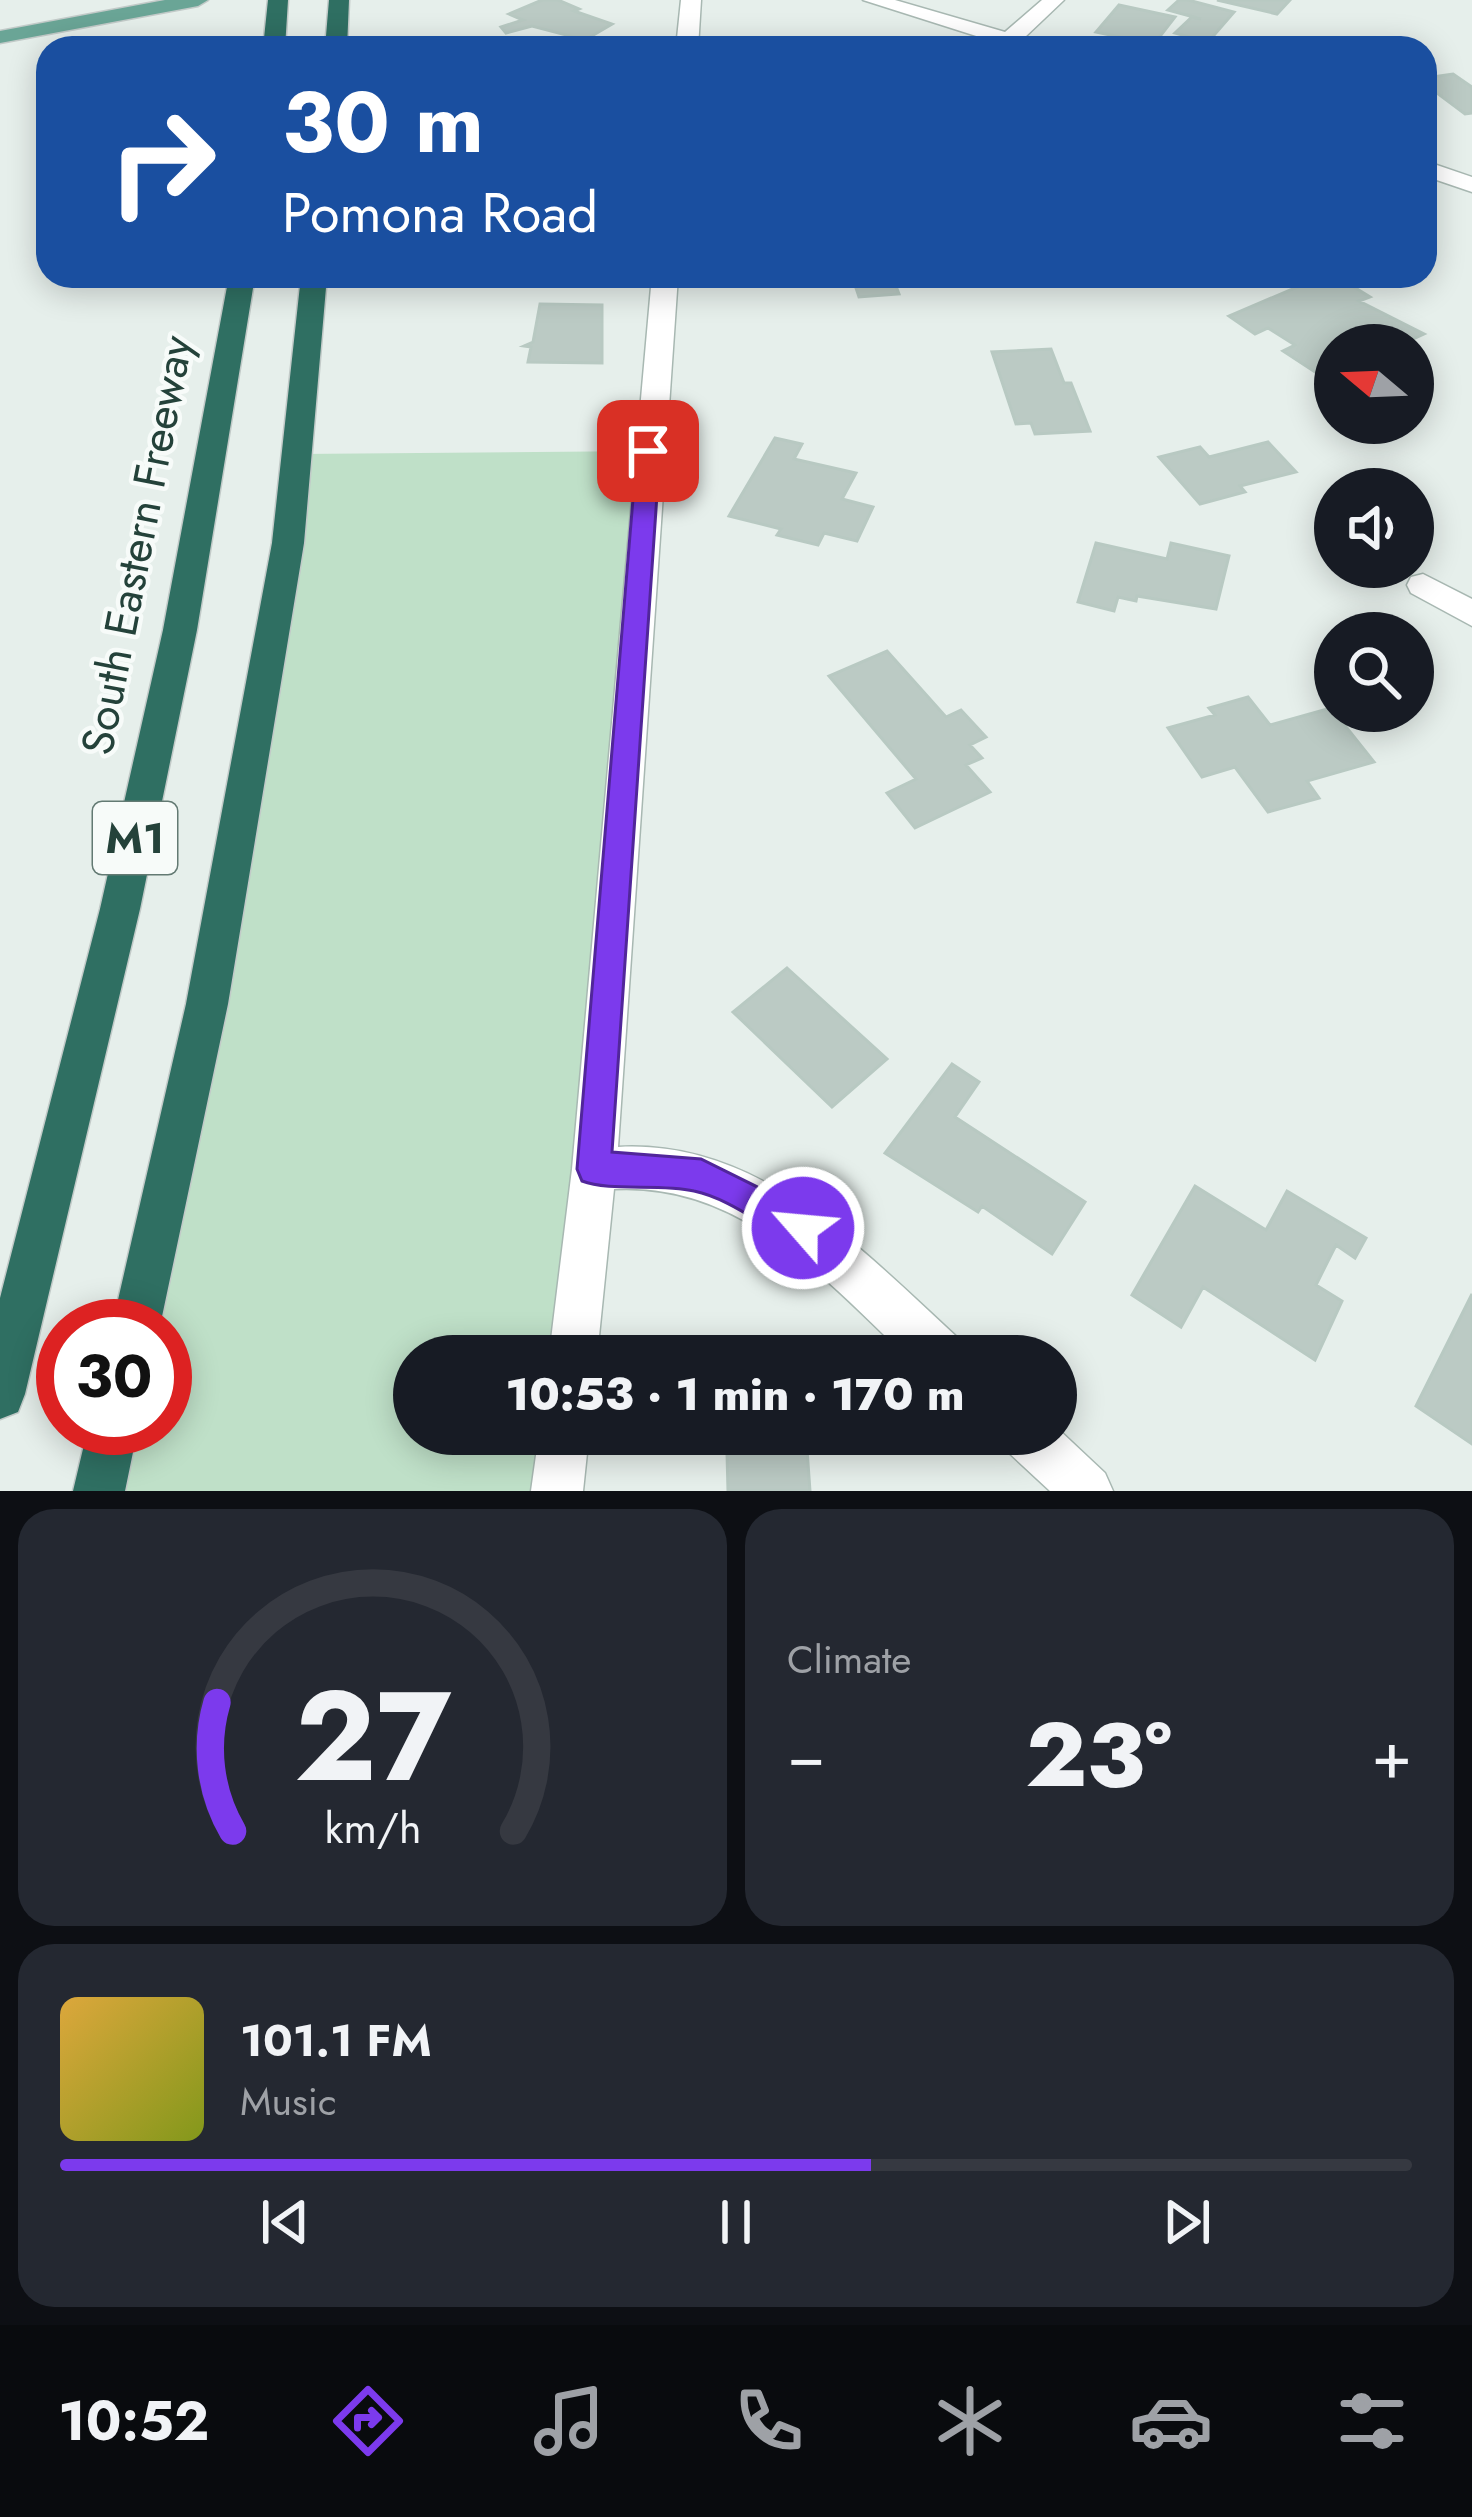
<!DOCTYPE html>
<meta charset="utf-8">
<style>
body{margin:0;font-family:Jost,sans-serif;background:#242831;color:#f1f3f6;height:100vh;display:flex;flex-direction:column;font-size:45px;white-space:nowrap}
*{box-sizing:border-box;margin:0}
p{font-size:39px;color:#9ea1a6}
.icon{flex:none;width:66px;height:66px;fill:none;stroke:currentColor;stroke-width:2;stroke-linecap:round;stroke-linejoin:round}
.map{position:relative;height:1491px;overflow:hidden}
.drawer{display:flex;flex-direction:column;gap:18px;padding:18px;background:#0d0f14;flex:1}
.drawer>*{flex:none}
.banner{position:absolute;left:36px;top:36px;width:1401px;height:252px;border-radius:36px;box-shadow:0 6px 30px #0003;background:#1a4fa0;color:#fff;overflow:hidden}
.needle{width:78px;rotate:289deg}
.tools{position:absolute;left:1314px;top:324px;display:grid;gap:24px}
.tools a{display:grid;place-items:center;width:120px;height:120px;border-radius:50%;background:#171b24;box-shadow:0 6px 30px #0003;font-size:60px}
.speed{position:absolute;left:36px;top:1299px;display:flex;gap:24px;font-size:60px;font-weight:700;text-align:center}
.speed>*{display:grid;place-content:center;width:156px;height:156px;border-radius:50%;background:#171b24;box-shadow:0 6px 30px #0003;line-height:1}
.speed .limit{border:18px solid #d22;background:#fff;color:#111}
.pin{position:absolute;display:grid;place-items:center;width:102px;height:102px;color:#fff;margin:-51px;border-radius:24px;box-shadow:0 6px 18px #0006}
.me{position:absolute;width:132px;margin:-66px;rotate:297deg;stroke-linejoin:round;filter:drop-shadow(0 0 9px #0008)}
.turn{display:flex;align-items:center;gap:42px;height:252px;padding:0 48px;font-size:54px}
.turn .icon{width:156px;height:156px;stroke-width:2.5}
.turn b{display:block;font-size:84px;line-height:102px}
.big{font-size:90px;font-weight:800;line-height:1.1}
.drawer .widget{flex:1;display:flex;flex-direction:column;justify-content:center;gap:18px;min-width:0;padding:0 42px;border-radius:36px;background:#242831}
.drawer .dial{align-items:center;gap:0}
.dial svg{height:312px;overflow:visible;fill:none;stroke:#363941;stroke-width:7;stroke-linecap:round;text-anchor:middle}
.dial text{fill:#f1f3f6;stroke:none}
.song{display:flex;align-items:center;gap:36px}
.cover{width:144px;height:144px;border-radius:18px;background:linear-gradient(135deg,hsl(40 70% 55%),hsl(70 70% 35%))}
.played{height:12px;border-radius:6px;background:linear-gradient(90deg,#7c3aed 60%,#363941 60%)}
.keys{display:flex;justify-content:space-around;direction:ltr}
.heat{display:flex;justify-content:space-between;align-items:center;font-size:66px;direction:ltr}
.drawer .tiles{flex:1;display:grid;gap:18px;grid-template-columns:1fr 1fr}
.widget:last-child{grid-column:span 2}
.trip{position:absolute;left:393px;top:1335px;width:684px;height:120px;border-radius:60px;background:#171b24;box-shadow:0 6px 30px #0003;font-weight:800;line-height:120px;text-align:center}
.dock{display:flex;height:192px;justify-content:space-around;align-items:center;background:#090b0e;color:#9ea1a6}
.dock .icon{width:84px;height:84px}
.dock .current{color:#7c3aed}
.dock b{font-size:54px;color:#f1f3f6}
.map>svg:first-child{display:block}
.green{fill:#bfe0c8}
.building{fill:#bbcac4;stroke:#b8c9c2;stroke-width:3}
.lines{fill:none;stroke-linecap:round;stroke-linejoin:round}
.minor-casing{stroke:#a8b8b2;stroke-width:3}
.major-casing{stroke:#c2cac8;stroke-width:3}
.highway-casing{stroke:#c2cac8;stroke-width:3}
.minor{fill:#fff;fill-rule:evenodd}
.major{fill:#6aa596;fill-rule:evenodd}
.highway{fill:#2f6f62;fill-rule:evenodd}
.route{fill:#7c3aed;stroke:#51269a;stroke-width:3}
.labels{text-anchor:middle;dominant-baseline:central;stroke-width:9;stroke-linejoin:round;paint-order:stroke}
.shield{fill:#f7fbf9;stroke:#637a73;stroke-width:3}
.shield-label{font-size:42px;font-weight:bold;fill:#24423a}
.street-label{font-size:45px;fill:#24423a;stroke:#f7fbf9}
</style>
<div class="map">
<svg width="1472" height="1491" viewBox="0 0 1472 1491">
<rect width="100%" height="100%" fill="#e6efeb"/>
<path class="green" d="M 648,451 L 567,1356 L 414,1356 L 414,1434 L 560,1434 L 554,1491 L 99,1491 L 113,1428 L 165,1428 L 165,1326 L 136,1326 L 298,454 Z"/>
<path class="building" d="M 542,0 L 558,0 L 579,9 L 574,11 L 612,24 L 585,40 L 532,26 L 506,33 L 501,27 L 523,20 L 509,14 Z
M 1179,0 L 1188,0 L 1234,12 L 1208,42 L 1175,33 L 1192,17 L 1201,19 L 1168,10 Z
M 1217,0 L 1290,0 L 1277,14 Z
M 1119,5 L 1175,17 L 1154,44 L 1096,32 Z
M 1453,74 L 1472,87 L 1472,113 L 1465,114 L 1425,84 L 1425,78 Z
M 852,276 L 892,276 L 899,294 L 859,297 Z
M 1323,276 L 1336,276 L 1370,297 L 1359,301 L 1424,334 L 1400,345 L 1335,345 L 1335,385 L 1283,351 L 1295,345 L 1268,328 L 1255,334 L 1229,316 Z
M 540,304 L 602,305 L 602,363 L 528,362 L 531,347 L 524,346 L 533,342 Z
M 1051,349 L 1064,383 L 1071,383 L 1090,431 L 1035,434 L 1031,423 L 1016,424 L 992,352 Z
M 775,438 L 802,444 L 794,459 L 856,473 L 842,499 L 873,507 L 857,541 L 824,533 L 818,545 L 777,535 L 781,529 L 729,516 Z
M 1268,442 L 1296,472 L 1240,486 L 1245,492 L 1200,504 L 1159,457 L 1200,447 L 1209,457 Z
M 1096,543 L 1167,559 L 1171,543 L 1229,556 L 1216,609 L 1137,596 L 1136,601 L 1118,597 L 1114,611 L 1078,602 Z
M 887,651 L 946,717 L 961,710 L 986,737 L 970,745 L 982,758 L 966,765 L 990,792 L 915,828 L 887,793 L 916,779 L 829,676 Z
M 1248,697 L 1270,725 L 1331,708 L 1374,762 L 1307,781 L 1319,798 L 1268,812 L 1235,767 L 1202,777 L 1168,728 L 1215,715 L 1209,708 Z
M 787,968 L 887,1059 L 832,1107 L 733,1012 Z
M 952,1064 L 979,1082 L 955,1117 L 1085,1202 L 1052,1254 L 982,1206 L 978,1212 L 885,1153 Z
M 1195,1186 L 1266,1230 L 1287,1191 L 1366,1238 L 1355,1258 L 1336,1245 L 1316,1285 L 1342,1301 L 1315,1360 L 1203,1287 L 1181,1327 L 1132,1295 Z
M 1472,1294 L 1472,1444 L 1416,1406 Z
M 807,1449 L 810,1491 L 728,1491 L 727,1453 Z"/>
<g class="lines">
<g class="minor-casing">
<path id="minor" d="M 681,0 L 701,0 L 698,48 L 676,48 Z
M 863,0 L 895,0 L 1005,32 L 1042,0 L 1064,0 L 1024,38 L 1048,48 L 1014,48 Z
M 1425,161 L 1472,177 L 1472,192 L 1425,176 Z
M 652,276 L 678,276 L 618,1147 C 760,1139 863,1251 959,1339 L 966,1356 L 906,1356 C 823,1277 739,1182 614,1189 L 597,1356 L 549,1356 L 572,1169 Z
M 1423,574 L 1472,599 L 1472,626 L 1411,593 L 1407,585 L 1411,577 Z
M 1056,1427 L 1105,1473 L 1113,1491 L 1050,1491 L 1008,1452 L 1001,1434 L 1056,1434 Z
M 539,1434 L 589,1434 L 583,1491 L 531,1491 Z"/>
</g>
<g class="major-casing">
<path id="major" d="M 165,0 L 208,0 L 198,6 L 0,43 L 0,31 Z"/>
</g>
<g class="highway-casing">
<path id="highway" d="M 268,0 L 288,0 L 285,48 L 263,48 Z
M 329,0 L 349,0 L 347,48 L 325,48 Z
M 229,276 L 255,276 L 197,630 L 140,909 L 25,1394 L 18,1412 L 0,1419 L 0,1298 L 100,909 L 163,630 Z
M 301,276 L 327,276 L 304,543 L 228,1004 L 160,1326 L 112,1326 L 186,1004 L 272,543 Z
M 88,1428 L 138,1428 L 125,1491 L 73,1491 Z"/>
</g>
<use href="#minor" class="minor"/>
<use href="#major" class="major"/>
<use href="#highway" class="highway"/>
</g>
<path class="route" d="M 648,444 L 660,451 L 612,1152 L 701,1159 L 816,1216 L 821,1228 L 816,1240 L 803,1245 C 767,1230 732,1199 694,1191 C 660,1183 610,1192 582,1181 L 577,1169 L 637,451 Z"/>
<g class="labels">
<rect class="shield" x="93" y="802" width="84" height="72" rx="9"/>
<g class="shield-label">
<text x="135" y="838">M1</text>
</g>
<g class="street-label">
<text transform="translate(137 545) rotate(-79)">South Eastern Freeway</text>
</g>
</g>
</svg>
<div class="tools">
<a><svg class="needle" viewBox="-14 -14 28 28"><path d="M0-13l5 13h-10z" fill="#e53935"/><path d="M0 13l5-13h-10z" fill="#9ea1a6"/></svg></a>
<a><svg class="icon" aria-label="sound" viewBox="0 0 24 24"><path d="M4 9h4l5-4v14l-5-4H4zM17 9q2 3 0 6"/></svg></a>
<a><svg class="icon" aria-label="search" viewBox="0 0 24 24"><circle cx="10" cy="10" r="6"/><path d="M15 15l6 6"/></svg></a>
</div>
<div class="speed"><div class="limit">30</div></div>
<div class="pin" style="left:648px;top:451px;background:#d93025"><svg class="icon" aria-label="arrive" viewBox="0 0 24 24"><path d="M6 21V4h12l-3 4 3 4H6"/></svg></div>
<svg class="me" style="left:803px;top:1228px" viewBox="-20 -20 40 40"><circle r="17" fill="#7c3aed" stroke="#fff" stroke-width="3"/><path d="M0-11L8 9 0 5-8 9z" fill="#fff"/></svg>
<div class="trip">10:53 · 1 min · 170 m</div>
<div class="banner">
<div class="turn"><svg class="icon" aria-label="right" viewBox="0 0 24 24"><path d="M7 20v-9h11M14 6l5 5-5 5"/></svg><div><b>30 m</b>Pomona Road</div></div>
</div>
</div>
<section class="drawer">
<div class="tiles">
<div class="widget dial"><svg viewBox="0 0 100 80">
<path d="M14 69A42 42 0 1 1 86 69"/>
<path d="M14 69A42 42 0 0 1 10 36" stroke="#7c3aed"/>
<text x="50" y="56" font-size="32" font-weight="700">27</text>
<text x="50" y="72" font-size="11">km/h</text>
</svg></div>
<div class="widget"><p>Climate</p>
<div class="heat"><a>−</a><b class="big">23°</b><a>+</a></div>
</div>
<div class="widget">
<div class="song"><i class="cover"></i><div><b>101.1 FM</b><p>Music</p></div></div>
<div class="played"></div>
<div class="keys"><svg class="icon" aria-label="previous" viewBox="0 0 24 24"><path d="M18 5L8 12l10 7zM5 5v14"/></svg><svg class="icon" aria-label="pause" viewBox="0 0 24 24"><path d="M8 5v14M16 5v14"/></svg><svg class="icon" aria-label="next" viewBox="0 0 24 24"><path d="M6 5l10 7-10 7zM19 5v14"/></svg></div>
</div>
</div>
</section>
<nav class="dock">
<b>10:52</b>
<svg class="icon current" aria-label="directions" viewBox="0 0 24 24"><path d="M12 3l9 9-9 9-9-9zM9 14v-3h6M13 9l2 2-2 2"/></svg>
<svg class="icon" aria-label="music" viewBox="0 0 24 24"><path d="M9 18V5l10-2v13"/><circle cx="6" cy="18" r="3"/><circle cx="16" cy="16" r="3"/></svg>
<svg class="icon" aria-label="phone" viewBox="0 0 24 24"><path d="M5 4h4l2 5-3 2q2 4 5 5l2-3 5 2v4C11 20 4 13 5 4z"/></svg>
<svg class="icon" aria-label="climate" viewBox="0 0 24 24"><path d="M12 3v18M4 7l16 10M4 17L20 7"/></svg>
<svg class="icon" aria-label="car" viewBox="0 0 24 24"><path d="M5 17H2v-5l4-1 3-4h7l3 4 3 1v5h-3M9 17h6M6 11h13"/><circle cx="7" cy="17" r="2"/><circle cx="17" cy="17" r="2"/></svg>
<svg class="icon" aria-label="filters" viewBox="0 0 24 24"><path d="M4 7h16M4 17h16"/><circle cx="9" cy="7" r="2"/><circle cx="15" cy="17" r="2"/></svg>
</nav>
